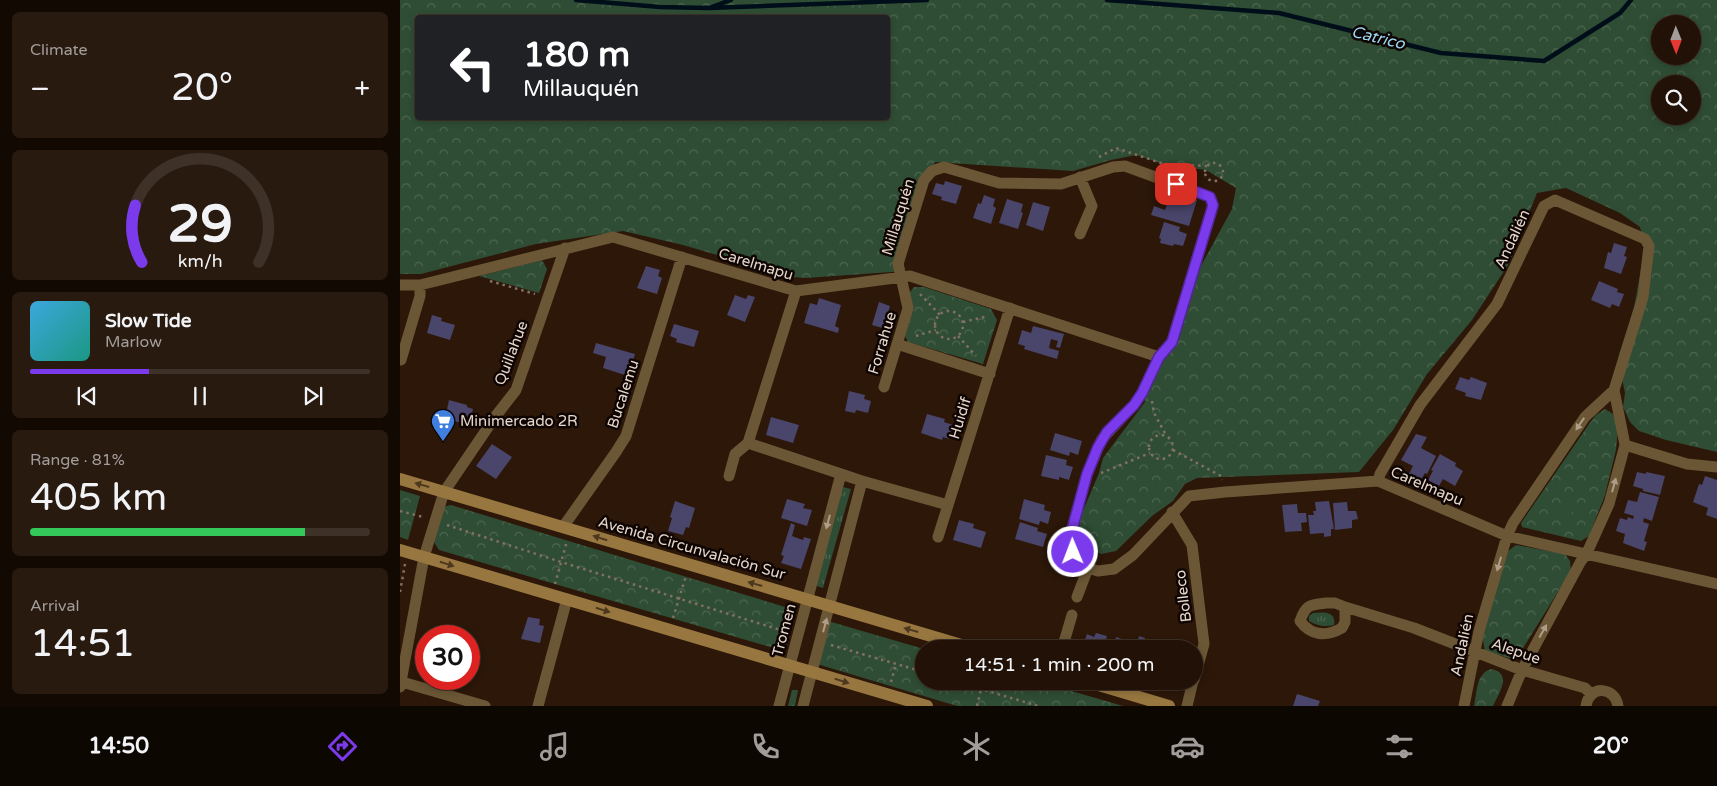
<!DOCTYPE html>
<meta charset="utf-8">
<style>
body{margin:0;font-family:"Varela Round",sans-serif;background:#291a10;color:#f1f3f6;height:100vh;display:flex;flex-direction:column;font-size:19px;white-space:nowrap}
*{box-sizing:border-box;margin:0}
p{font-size:16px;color:#a29d9b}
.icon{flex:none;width:28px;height:28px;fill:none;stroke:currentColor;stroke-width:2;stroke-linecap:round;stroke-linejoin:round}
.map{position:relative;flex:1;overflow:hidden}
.sheet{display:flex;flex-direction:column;gap:12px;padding:12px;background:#120903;width:400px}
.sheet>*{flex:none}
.banner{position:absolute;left:15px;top:15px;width:475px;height:105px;border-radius:5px;box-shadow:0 2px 8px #0003,0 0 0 1px #3e3128;background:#202124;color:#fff;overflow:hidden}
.needle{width:32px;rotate:179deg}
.tools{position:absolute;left:1251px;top:15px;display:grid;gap:10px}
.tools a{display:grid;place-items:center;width:50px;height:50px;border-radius:50%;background:#211106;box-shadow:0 2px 8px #0003,0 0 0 1px #3e3128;font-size:25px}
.speed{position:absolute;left:15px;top:625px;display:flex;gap:10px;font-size:25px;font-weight:700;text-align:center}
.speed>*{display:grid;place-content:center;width:65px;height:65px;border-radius:50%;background:#211106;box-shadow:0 2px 8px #0003,0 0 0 1px #3e3128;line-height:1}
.speed .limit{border:8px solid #d22;background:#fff;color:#111}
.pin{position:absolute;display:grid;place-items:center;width:42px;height:42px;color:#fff;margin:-21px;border-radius:10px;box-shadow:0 2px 8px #0006}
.me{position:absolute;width:55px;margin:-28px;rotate:359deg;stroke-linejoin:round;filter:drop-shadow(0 0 4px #0008)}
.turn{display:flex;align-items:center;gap:18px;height:105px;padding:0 25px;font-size:22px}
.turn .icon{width:65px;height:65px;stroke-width:2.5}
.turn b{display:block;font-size:35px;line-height:42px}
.big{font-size:38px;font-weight:600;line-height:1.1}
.sheet .card{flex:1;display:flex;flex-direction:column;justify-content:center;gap:8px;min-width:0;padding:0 18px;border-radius:8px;background:#291a10}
.sheet .dial{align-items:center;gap:0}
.dial svg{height:130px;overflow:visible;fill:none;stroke:#3e3128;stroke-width:7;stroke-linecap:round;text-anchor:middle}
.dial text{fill:#f1f3f6;stroke:none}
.song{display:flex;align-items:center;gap:15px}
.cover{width:60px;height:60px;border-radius:8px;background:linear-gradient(135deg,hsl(200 70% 55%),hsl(170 70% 35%))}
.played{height:5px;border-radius:2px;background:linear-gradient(90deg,#7c3aed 35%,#3e3128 35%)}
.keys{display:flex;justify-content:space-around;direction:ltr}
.heat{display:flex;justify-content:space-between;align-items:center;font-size:28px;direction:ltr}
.charge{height:8px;border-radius:4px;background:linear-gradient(90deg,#34c759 81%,#3e3128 0)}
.trip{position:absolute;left:515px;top:640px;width:288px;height:50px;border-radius:25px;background:#211106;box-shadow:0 2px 8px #0003,0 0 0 1px #3e3128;font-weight:600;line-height:50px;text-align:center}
.menu{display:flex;height:80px;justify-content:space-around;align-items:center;background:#0d0702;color:#a29d9b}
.menu .icon{width:35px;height:35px}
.menu .active{color:#7c3aed}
.menu b{font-size:22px;color:#f1f3f6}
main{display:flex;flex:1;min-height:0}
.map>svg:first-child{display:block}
.grass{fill:url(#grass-tufts)}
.park{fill:url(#park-crowns);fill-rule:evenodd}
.pitch{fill:#2f4d34}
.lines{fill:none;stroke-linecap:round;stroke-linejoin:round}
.stream{stroke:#000e19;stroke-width:4.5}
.building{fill:#49456b}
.path{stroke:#827063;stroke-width:2.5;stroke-dasharray:2.5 4;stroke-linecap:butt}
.minor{stroke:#6b5735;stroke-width:11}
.secondary{stroke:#97773f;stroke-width:12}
.oneway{fill:#af9d89}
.oneway2{fill:#4c381d}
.route-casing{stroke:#51269a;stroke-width:12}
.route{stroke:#7c3aed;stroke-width:9}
.labels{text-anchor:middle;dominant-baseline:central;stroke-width:5;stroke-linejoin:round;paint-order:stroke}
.street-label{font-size:15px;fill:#e6d7cd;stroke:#0e0502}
.poi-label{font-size:15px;fill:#e6d7cd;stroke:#0e0502;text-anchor:start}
.water-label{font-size:16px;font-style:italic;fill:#9bd9f6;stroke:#0e0502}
</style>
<main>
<section class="sheet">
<div class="card"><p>Climate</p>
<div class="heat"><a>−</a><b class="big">20°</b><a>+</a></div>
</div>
<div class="card dial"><svg viewBox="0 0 100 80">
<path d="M14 69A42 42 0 1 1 86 69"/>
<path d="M14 69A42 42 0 0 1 10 34" stroke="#7c3aed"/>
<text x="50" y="56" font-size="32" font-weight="700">29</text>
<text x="50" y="72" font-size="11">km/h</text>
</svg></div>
<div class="card">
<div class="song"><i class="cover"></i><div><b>Slow Tide</b><p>Marlow</p></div></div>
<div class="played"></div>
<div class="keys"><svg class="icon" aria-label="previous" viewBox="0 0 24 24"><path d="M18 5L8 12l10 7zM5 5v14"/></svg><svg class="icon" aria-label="pause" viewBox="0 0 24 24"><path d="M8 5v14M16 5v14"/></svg><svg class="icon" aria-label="next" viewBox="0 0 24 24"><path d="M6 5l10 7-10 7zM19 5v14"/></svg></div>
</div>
<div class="card"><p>Range · 81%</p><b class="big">405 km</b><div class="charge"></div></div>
<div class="card"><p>Arrival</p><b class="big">14:51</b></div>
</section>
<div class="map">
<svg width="1317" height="706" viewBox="0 0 1317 706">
<defs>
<pattern id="grass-tufts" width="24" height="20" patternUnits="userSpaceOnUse" patternTransform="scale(1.25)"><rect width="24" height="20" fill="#2f4d34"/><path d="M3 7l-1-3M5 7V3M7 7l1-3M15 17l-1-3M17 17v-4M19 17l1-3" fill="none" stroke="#4d6650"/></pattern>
<pattern id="park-crowns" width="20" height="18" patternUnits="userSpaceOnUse" patternTransform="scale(1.25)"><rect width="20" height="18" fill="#2f4d34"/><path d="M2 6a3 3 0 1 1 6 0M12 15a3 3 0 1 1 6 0" fill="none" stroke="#4d6650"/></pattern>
</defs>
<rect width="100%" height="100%" fill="#2c1708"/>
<path class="grass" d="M 443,487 L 451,489 L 423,588 L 414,585 Z
M 913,613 C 923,612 937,611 934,625 C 924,627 918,626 909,621 L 909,616 Z
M 392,690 L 398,690 L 395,706 L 388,706 Z"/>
<path class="park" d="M 0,0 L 1317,0 L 1317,452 L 1266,440 L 1239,431 L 1230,422 L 1223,407 L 1225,393 L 1218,358 L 1234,308 L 1245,247 L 1240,227 L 1220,213 L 1166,188 L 1137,193 L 1108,265 L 1072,320 L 1027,374 L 993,430 L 959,472 L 797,478 L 785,484 L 773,501 L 752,516 L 716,551 L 701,554 L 681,544 L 677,525 L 699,473 L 703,458 L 745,402 L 742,391 L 763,353 L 796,275 L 832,209 L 836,188 L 806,170 L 766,165 L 736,155 L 711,160 L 673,171 L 535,162 L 521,189 L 501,248 L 505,271 L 406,278 L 392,277 L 283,245 L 223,231 L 136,244 L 21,274 L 0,274 ZM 18,18 L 488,18 L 488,118 L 18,118 ZM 1260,24 L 1292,24 L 1292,56 L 1260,56 ZM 1260,84 L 1292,84 L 1292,116 L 1260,116 Z
M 142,260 L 147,269 L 139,293 L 79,276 Z
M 514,287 L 524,287 L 591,309 L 597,320 L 583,364 L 508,342 L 505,336 L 510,292 Z
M 1205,409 L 1213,414 L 1218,428 L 1216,450 L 1205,495 L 1189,536 L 1181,541 L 1122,527 L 1121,523 L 1189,424 L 1196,415 Z
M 0,490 L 20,496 L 8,540 L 0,537 Z
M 51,505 L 395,610 L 384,651 L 39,550 L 32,539 L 42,507 Z
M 1116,545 L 1165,554 L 1170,561 L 1171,571 L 1118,656 L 1113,659 L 1085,651 L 1082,636 L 1108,551 Z
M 428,621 L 524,649 L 524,681 L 637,681 L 723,706 L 557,706 L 417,664 Z
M 1091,669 C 1113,673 1099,693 1093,706 L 1074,706 C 1077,693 1076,673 1091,669 Z"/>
<path class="pitch" d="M 1163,504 L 1173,510 L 1167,520 L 1157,514 Z"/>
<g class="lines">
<path class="stream" d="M 176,0 L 260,7 L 309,8 L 331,0
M 707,0 L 879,13 L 1041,53 L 1144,61 L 1220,13 L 1231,0
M 309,8 L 527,0"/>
</g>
<path class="building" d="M 545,181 L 562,186 L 556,204 L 541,200 L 542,197 L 532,194 L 536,183 L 544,185 Z
M 771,192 L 797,200 L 789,226 L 751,215 L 754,206 L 765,210 Z
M 584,195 L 595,199 L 593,206 L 596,208 L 591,224 L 573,218 L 578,203 L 581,204 Z
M 607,199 L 623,204 L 621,212 L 623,213 L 618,229 L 599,223 Z
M 633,202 L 650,207 L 643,231 L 626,225 Z
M 764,222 L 780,227 L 779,231 L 787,234 L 783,246 L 774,244 L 773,246 L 760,243 L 761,239 L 759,238 Z
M 1214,243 L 1227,247 L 1224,256 L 1227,257 L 1221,274 L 1204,268 L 1208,252 L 1211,253 Z
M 246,266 L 260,270 L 258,276 L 262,278 L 257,294 L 237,288 Z
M 1199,281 L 1218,289 L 1217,292 L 1224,294 L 1219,307 L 1212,304 L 1210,308 L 1191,300 Z
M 335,295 L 346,299 L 348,295 L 355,297 L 345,322 L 327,315 Z
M 419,298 L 441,305 L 435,326 L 439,328 L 438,333 L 404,323 L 410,303 L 417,305 Z
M 479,302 L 490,306 L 488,313 L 491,314 L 486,329 L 472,325 Z
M 32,315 L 42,318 L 41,321 L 55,325 L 50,340 L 27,333 Z
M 274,324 L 299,331 L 294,347 L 276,342 L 277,339 L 270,336 Z
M 633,326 L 664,334 L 660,348 L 656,347 L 658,341 L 651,339 L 649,348 L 659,351 L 657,359 L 624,349 L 625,346 L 618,344 L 622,330 L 631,333 Z
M 196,343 L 235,354 L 228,376 L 203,368 L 206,357 L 193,353 Z
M 1060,377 L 1069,380 L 1071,377 L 1087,383 L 1081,400 L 1065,396 L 1066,393 L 1055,389 Z
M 449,391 L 465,395 L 464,399 L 471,401 L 468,413 L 456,410 L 455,413 L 445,411 Z
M 49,400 L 67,405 L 67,407 L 73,409 L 70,421 L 63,420 L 62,423 L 45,419 Z
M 527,414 L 545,419 L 544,422 L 553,425 L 549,439 L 543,437 L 542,440 L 521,433 Z
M 371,417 L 399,425 L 393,443 L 366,435 Z
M 655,433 L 682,441 L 678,455 L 670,452 L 669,456 L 650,450 Z
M 1016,434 L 1027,437 L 1021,448 L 1036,456 L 1027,474 L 1025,473 L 1021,480 L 1009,474 L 1013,466 L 1001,460 Z
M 92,444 L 112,457 L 96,479 L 76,466 Z
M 1040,454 L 1056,463 L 1055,466 L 1063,471 L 1055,486 L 1043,479 L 1039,486 L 1028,480 L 1033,471 L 1031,470 Z
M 646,455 L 667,460 L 666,465 L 673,467 L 669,480 L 659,477 L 659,480 L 641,476 Z
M 1237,472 L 1246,474 L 1246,472 L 1265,476 L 1260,495 L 1243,491 L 1243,489 L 1233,486 Z
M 1305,476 L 1317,480 L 1317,519 L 1306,515 L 1308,508 L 1293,502 L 1299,484 L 1302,485 Z
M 1240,492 L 1259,497 L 1252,521 L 1244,518 L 1243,522 L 1249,524 L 1244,541 L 1247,542 L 1244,551 L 1223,543 L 1225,534 L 1216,531 L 1220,518 L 1227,520 L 1228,517 L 1233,519 L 1234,516 L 1224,513 L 1228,500 L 1237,502 Z
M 387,499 L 405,504 L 403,508 L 412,510 L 407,526 L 381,518 Z
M 624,499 L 645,505 L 644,510 L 651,512 L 648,524 L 640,521 L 639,525 L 619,519 Z
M 275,501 L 295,508 L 289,528 L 286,527 L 283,535 L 268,531 L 272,518 L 270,517 Z
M 929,501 L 934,529 L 931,529 L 931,536 L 924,537 L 924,533 L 910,534 L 908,515 L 914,515 L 913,511 L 916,511 L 915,502 Z
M 947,502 L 948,511 L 956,511 L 958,519 L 952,520 L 952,528 L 935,530 L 933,503 Z
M 897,504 L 898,513 L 906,513 L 907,522 L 901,523 L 902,531 L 885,532 L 882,505 Z
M 559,520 L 574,524 L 573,528 L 586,532 L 581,548 L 553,540 Z
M 620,522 L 638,528 L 637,531 L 647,534 L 643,547 L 615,539 Z
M 391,523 L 395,525 L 392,536 L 403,540 L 404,537 L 411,539 L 401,569 L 381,563 L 384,556 L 381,555 Z
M 128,617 L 140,619 L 139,625 L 144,626 L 140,643 L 121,639 Z
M 696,633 L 707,636 L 703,649 L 682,649 L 687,634 L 694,637 Z
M 739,636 L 745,638 L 742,649 L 732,649 L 735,639 L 738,640 Z
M 716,637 L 725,640 L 723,649 L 708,649 L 710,641 L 715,643 Z
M 897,694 L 920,701 L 918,706 L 893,706 Z"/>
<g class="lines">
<path class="path" d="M 699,157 L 716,148 L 764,164 L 807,166
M805 172a9 9 0 1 1 18 0a9 9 0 1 1-18 0Z
M 90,281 L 135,294
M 520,294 L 540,315
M535 325a14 14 0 1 1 28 0a14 14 0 1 1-28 0Z
M 563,322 L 588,316
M 516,336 L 536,330
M 558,336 L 576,356
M 752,401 L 754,413 L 766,435
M749 447a12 12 0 1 1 24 0a12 12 0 1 1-24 0Z
M 773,450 L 821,476 L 822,480
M 701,473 L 750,453
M 0,511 L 23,517
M 47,525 L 161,562 L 387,632
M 155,584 L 167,541
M 0,592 L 5,564
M 273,618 L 286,576
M 431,645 L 524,672
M 554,681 L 638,706
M 491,682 L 496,664
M 577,706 L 581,689"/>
<path class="minor" d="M 680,177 L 692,206 L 680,234
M 0,285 L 20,285 L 213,237 L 396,291 L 510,276 L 759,357
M 396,291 L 348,443 L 462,481 L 548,505
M 497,344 L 590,374
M 1,360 L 20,296 L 20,285
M 484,387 L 508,308 L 498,264 L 524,180 L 532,171 L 544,167 L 599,183 L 661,184 L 713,167 L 725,166 L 810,197 L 813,205 L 772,342 L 759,357 L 742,393 L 734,405 L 702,439 L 687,474 L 670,537 L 673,552 L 677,559 L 688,568 L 677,597
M 1225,445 L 1287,464 L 1317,467
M 329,476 L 335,454 L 348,443
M 978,481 L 980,474 L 1020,405 L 1097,304 L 1144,206 L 1155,200 L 1245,239 L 1249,246 L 1243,297 L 1214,390 L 1225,445 L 1209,504 L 1186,555 L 1181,561 L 1122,670 L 1107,706
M 772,512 L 792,545 L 804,644 L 794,680
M 163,527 L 216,452 L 226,436 L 282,257
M 538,537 L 610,308
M 688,568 L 698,571 L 714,569 L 733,555 L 789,496 L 825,492 L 978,481 L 1107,536 L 1317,584
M 926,603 L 935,603 L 945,607 L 945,622 L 942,628 C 926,637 911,636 900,621 C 906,604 910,605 926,603 Z
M 945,607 L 1014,628 L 1122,670 L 1185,688 L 1191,694
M 662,649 L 672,615
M 2,682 L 85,706
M 0,687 L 24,557 L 44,492 L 95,417 L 116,390 L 165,248
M 138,706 L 167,599
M 379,706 L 441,474
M 403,706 L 462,481
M 787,706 L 793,681
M 1064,706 L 1079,631 L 1107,536 L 1113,523 L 1185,417 L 1214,390
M 1186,706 C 1189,685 1215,686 1218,706"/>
<path class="secondary" d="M 0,479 L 575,649
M 0,550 L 527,706
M 685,681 L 769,706"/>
</g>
<defs><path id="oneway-solid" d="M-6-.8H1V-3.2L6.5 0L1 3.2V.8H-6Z" transform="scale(1.25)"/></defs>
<g class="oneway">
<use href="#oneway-solid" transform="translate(1180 424) rotate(124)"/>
<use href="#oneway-solid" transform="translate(1214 485) rotate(-75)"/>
<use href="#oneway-solid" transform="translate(428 522) rotate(105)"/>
<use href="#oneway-solid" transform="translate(1099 564) rotate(106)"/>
<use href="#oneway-solid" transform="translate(425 625) rotate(-75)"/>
<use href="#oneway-solid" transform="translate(1143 631) rotate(-61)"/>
</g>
<g class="oneway2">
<use href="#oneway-solid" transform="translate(22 485) rotate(-164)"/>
<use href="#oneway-solid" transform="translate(200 538) rotate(-163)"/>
<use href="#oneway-solid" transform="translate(47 564) rotate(17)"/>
<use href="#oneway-solid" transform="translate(355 584) rotate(-164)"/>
<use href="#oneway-solid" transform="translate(203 610) rotate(17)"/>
<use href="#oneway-solid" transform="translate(511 630) rotate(-164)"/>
<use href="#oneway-solid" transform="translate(442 681) rotate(17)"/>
</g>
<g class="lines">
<g class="route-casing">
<path id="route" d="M 673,552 L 670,537 L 687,474 L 698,447 L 707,432 L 734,405 L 742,393 L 759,357 L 772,342 L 811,212 L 813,205 L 810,197 L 776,184"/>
</g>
<use href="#route" class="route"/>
</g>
<defs>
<g id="supermarket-pin" transform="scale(1.25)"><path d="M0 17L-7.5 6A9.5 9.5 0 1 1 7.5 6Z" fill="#3f7fe0" stroke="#0e0502"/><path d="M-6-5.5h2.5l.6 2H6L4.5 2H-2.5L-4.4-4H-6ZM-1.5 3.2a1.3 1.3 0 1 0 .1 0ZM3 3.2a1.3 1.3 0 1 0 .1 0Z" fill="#fff"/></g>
</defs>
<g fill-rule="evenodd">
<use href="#supermarket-pin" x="43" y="421"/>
</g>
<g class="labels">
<g class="street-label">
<text transform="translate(498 217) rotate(-73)">Millauquén</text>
<text transform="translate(1112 239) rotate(-65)">Andalién</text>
<text transform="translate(356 264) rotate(17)">Carelmapu</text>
<text transform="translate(482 343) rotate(-73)">Forrahue</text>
<text transform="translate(111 353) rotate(-69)">Quillahue</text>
<text transform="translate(223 394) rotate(-72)">Bucalemu</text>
<text transform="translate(560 418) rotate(-73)">Huidif</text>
<text transform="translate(1027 486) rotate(23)">Carelmapu</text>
<text transform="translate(292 548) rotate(16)">Avenida Circunvalación Sur</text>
<text transform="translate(783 596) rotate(-97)">Bolleco</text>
<text transform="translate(384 630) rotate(-75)">Tromen</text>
<text transform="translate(1062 645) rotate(-78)">Andalién</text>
<text transform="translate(1116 651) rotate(19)">Alepue</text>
</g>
<g class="poi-label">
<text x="60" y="421">Minimercado 2R</text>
</g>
<g class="water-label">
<text transform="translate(978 38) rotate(14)">Catrico</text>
</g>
</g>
</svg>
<div class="tools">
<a><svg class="needle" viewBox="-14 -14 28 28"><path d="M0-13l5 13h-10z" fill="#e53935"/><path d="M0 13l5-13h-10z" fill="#a29d9b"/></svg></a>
<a><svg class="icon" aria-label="search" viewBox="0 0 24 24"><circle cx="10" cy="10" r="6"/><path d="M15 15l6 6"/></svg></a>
</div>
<div class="speed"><div class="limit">30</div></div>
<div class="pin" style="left:776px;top:184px;background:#d93025"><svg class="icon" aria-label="arrive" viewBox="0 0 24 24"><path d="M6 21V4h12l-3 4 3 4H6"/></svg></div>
<svg class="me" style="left:673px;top:552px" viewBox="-20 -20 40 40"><circle r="17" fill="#7c3aed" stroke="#fff" stroke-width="3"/><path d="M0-11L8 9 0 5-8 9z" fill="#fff"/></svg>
<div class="trip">14:51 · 1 min · 200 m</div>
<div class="banner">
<div class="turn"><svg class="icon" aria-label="left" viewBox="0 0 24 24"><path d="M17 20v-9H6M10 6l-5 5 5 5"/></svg><div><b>180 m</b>Millauquén</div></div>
</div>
</div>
</main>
<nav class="menu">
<b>14:50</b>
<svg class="icon active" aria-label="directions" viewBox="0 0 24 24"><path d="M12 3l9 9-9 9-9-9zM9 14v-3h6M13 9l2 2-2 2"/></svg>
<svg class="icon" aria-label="music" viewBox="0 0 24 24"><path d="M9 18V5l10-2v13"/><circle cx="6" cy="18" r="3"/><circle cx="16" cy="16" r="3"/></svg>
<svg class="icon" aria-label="phone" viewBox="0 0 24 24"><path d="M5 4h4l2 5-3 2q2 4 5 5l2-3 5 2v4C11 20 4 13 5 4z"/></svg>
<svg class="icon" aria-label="climate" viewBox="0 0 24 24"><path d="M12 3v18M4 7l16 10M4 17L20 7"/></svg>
<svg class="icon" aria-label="car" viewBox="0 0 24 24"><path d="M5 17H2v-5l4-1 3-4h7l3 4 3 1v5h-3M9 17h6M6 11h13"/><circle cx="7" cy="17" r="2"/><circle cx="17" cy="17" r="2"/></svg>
<svg class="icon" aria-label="filters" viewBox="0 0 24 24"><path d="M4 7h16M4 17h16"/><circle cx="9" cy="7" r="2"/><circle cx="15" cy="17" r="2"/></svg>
<b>20°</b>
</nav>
